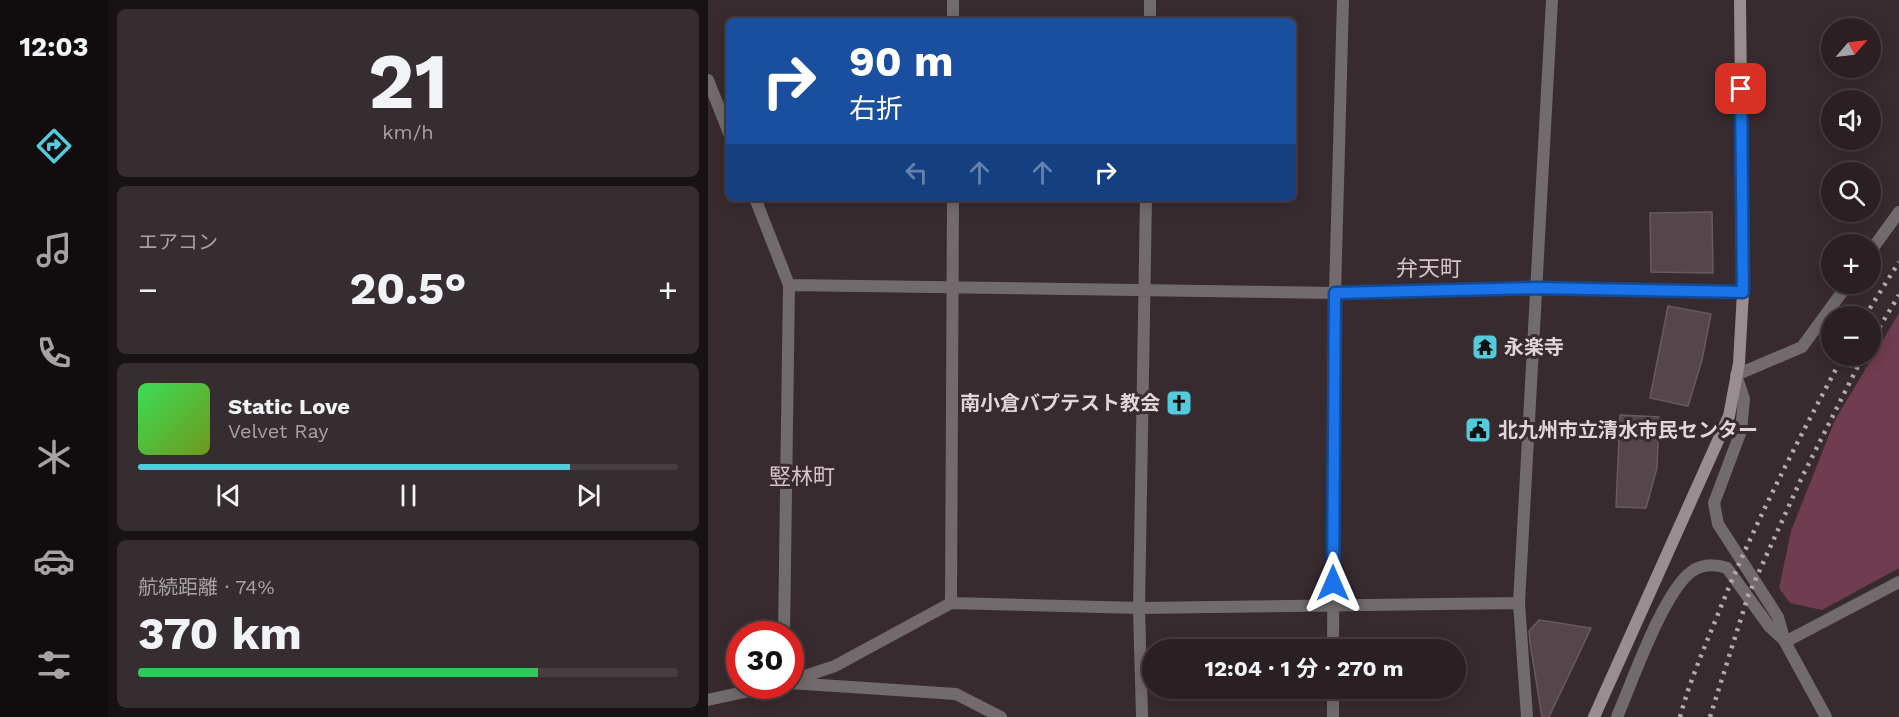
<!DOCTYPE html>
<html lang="ja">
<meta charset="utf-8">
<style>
body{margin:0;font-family:"Work Sans","Noto Sans JP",sans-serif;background:#362d30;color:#f1f3f6;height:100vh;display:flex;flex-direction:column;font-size:22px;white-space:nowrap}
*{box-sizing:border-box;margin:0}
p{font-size:20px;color:#a5a3a6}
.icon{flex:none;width:33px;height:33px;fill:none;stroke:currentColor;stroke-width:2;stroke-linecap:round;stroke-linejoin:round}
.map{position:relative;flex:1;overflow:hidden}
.drawer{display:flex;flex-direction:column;gap:9px;padding:9px;background:#171213;width:600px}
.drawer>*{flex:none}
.top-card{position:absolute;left:18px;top:18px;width:570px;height:183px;border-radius:9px;box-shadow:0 3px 15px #0003,0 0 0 2px #463e41;background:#1a4fa0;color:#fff;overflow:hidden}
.needle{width:39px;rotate:62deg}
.tools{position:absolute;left:1113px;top:18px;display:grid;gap:12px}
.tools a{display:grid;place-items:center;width:60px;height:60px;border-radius:50%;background:#2a2023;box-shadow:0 3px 15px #0003,0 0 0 2px #463e41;font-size:30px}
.speed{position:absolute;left:18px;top:621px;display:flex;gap:12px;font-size:30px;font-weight:700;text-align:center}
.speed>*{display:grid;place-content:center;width:78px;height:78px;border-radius:50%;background:#2a2023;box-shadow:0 3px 15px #0003,0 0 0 2px #463e41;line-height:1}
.speed .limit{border:9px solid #d22;background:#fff;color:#111}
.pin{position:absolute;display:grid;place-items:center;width:51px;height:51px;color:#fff;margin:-26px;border-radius:12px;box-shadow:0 3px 9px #0006}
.me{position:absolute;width:66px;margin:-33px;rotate:0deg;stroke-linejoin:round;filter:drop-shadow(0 0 4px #0008)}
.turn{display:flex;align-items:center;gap:21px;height:126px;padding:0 24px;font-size:27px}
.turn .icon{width:78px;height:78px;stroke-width:2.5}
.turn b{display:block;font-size:42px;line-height:51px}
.lanes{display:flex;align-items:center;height:57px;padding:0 24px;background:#0003;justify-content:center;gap:30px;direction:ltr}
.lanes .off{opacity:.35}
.big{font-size:45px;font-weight:700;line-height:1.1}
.drawer .card{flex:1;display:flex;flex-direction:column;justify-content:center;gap:9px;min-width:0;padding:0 21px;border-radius:9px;background:#362d30}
.drawer .dial{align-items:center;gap:0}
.dial b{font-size:78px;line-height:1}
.song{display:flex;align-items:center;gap:18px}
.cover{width:72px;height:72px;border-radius:9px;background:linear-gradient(135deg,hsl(130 70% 55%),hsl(80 70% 35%))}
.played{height:6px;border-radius:3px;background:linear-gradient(90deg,#53cbdb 80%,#463e41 80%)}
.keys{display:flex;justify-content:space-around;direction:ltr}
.heat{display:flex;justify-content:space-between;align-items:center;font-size:33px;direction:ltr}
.charge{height:9px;border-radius:4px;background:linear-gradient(90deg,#34c759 74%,#463e41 0)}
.trip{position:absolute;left:434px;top:639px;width:324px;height:60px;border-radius:30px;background:#2a2023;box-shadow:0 3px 15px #0003,0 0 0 2px #463e41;font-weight:700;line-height:60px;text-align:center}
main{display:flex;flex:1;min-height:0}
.tab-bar{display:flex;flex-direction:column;width:108px;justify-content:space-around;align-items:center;background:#110d0e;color:#a5a3a6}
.tab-bar .icon{width:42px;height:42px}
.tab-bar .active{color:#53cbdb}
.tab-bar b{font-size:27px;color:#f1f3f6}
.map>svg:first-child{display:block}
.green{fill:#703c4f}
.building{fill:#54464a;stroke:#695a5f;stroke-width:1.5}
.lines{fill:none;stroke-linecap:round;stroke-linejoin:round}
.street{stroke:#726b6d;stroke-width:12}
.secondary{stroke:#988d90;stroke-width:12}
.rail{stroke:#b4aaad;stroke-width:4.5;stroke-dasharray:3 6;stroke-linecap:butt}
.route-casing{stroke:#114b97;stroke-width:15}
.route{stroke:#1a73e8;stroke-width:10}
.labels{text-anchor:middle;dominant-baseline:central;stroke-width:6;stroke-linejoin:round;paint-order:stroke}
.poi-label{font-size:20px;font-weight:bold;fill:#dfd6d9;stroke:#382b2f;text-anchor:start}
.quarter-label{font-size:22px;fill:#d5c4c9;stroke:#382b2f}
</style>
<main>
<nav class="tab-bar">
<b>12:03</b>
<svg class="icon active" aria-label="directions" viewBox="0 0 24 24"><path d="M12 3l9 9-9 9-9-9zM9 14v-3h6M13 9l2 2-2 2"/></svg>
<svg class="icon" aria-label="music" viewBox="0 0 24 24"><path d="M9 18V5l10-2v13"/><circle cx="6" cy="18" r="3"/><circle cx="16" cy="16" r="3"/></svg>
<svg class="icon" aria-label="phone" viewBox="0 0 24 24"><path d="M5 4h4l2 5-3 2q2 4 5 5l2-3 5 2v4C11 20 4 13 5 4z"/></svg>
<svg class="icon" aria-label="climate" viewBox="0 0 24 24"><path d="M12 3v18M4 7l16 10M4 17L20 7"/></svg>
<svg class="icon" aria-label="car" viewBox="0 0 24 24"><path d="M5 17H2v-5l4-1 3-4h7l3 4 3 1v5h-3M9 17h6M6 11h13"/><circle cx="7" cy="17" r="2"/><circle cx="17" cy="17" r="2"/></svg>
<svg class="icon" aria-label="filters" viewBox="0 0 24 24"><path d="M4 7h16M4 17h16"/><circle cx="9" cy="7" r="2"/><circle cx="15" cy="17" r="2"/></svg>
</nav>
<section class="drawer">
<div class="card dial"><b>21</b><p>km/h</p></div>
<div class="card"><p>エアコン</p>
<div class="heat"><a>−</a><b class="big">20.5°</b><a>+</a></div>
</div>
<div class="card">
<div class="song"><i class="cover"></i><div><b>Static Love</b><p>Velvet Ray</p></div></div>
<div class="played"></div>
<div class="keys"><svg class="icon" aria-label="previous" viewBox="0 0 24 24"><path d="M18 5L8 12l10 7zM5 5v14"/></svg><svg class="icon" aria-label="pause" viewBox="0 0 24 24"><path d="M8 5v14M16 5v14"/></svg><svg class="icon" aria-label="next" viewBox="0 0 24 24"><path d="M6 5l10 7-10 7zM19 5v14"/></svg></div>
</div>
<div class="card"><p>航続距離 · 74%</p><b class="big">370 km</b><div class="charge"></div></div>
</section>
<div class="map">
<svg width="1191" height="717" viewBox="0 0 1191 717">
<rect width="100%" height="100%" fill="#382b2f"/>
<path class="green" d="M 1191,313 L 1191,568 L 1114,610 L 1082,603 L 1071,588 L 1083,531 L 1127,420 Z"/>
<path class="building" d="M 1004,212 L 1005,273 L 943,272 L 942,213 Z
M 960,306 L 1003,314 L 994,360 L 980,406 L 942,398 Z
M 912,415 L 951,417 L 949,468 L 938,508 L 908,507 Z
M 831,620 L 883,628 L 841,717 L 834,717 L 822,643 L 821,631 Z"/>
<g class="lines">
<path class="street" d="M 245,0 L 245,21
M 442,21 L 442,0
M 0,80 L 21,133
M 47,198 L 81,285 L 76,634
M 1162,252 L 1191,212
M 81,285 L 627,293 L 828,288 L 1035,292
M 243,603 L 245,198
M 1077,642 L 1191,582
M 625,650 L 627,293 L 635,0
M 82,681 L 127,666 L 243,603 L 431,608 L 811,603
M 82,683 L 248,694 L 293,717
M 625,688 L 625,717
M 0,700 L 63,686
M 434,717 L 431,608 L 438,198
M 819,717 L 811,603 L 844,0
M 909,717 C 924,682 955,593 983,572 C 994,564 1007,564 1019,568 L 1061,626 L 1077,641
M 1118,717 L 1077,642 L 1070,617 L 1010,524 L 1006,503 L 1033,431 L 1036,399 L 1028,375 L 1094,347 L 1140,284"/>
<path class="secondary" d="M 886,717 L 1021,416 L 1031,363 L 1035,292 L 1032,0"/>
<path class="rail" d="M 1157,316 L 1191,262
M 1162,343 L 1191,295
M 972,717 C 981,683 995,651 1008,619 C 1044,528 1089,442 1135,356
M 1002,717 L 1040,596 L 1094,477 L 1155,356"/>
</g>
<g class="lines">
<g class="route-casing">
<path id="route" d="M 625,583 L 627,293 L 828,288 L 1035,292 L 1033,89"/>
</g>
<use href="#route" class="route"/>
</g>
<defs>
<g id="temple-square" transform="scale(1.35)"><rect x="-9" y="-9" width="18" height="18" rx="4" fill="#53cbdb" stroke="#382b2f"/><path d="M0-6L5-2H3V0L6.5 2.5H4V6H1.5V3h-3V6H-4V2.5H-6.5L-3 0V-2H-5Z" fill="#111"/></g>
<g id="church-square" transform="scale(1.35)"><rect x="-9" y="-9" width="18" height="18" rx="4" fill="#53cbdb" stroke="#382b2f"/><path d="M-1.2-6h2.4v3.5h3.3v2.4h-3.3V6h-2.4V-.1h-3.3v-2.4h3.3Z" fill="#111"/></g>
<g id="civic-square" transform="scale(1.35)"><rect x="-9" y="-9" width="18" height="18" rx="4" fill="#53cbdb" stroke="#382b2f"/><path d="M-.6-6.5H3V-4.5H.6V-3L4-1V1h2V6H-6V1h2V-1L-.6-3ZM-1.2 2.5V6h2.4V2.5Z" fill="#111"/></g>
</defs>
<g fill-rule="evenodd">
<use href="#temple-square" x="777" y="347"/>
<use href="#church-square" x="471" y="403"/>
<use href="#civic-square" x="770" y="430"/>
</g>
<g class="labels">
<g class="poi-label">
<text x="796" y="347">永楽寺</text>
<text x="452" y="403" text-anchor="end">南小倉バプテスト教会</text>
<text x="790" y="430">北九州市立清水市民センター</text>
</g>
<g class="quarter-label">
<text x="721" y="268">弁天町</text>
<text x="94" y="476">竪林町</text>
</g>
</g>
</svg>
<div class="tools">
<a><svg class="needle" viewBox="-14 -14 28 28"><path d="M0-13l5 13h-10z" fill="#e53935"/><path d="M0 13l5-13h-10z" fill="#a5a3a6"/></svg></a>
<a><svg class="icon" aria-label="sound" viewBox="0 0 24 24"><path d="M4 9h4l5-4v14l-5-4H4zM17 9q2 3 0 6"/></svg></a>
<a><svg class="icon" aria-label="search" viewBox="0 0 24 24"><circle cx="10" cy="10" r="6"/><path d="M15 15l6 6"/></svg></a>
<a>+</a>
<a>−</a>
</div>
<div class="speed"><div class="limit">30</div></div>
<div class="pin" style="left:1033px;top:89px;background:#d93025"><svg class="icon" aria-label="arrive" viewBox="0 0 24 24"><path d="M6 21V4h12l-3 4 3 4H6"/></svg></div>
<svg class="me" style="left:625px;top:583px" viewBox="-20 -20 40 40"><path d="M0-17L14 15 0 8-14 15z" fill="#1a73e8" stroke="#fff" stroke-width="4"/></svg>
<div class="trip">12:04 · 1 分 · 270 m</div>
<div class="top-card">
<div class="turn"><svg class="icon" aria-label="right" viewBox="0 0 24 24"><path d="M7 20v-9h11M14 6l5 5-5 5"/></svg><div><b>90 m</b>右折</div></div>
<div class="lanes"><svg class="icon off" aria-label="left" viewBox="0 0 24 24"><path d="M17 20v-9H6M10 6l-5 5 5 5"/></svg><svg class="icon off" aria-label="ahead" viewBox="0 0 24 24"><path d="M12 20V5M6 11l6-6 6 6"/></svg><svg class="icon off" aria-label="ahead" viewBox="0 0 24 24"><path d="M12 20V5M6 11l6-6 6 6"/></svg><svg class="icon" aria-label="right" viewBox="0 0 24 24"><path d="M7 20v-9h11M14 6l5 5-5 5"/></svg></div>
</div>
</div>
</main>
